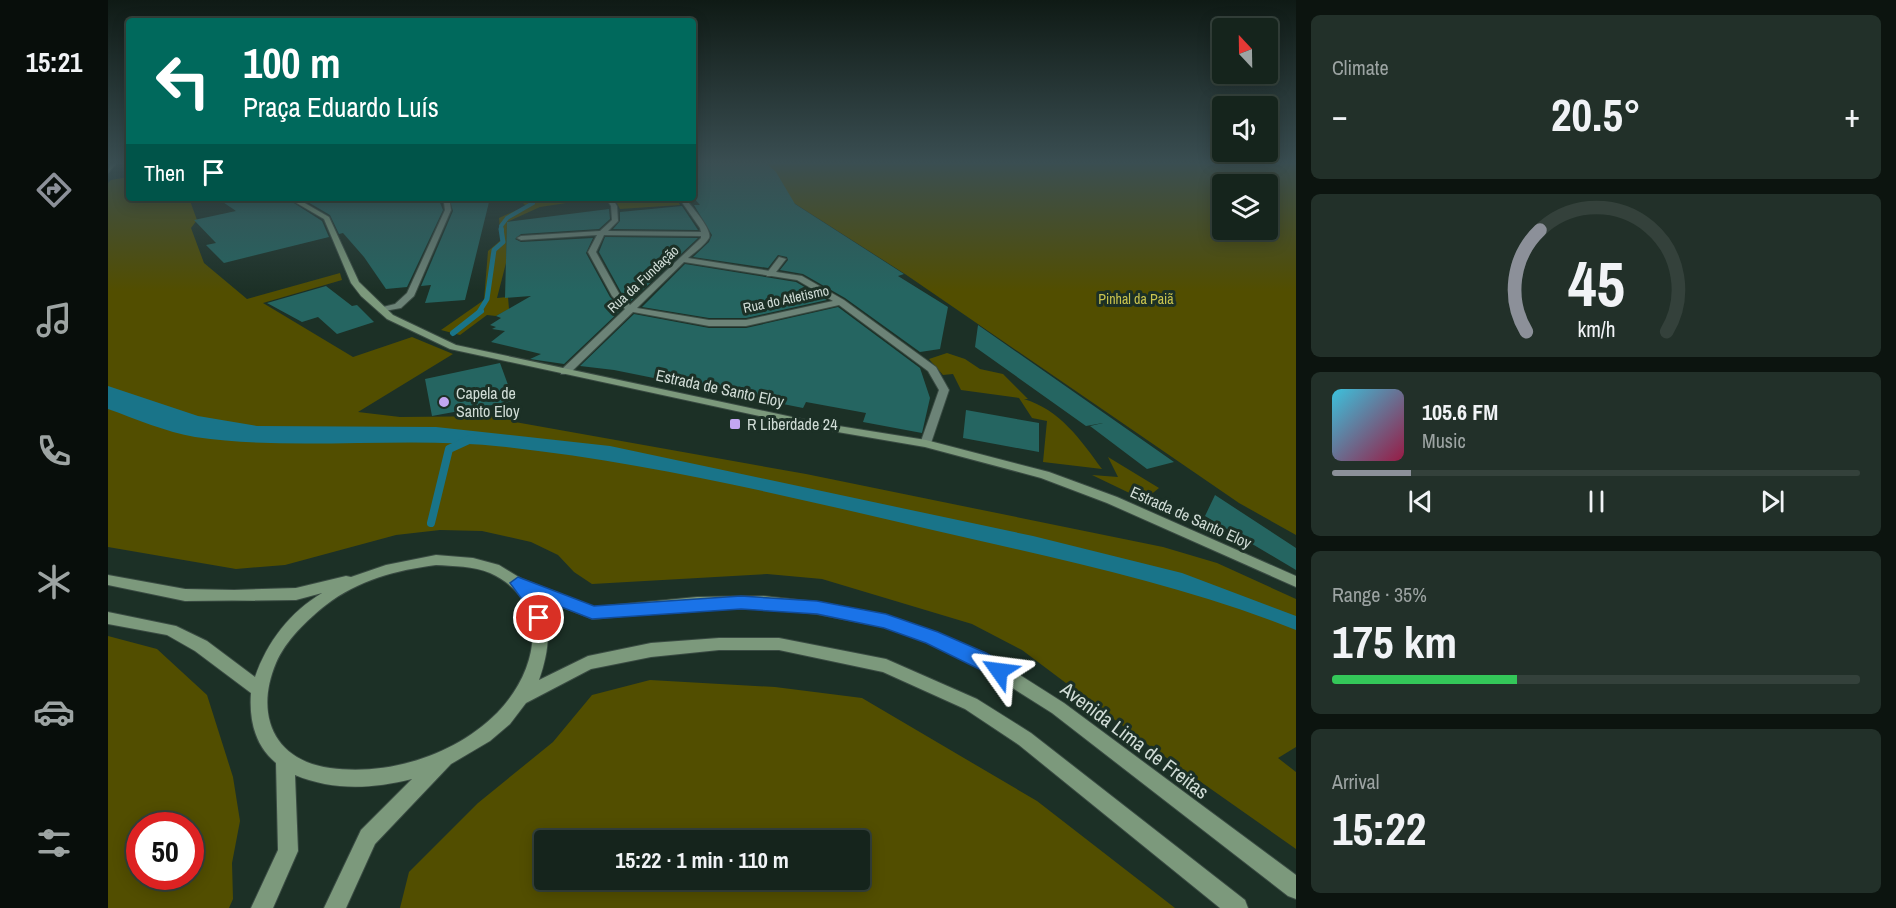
<!DOCTYPE html>
<meta charset="utf-8">
<style>
body{margin:0;font-family:"Archivo Narrow",sans-serif;background:#223029;color:#f1f3f6;height:100vh;display:flex;flex-direction:column;font-size:22px;white-space:nowrap}
*{box-sizing:border-box;margin:0}
p{font-size:20px;color:#9da4a3}
.icon{flex:none;width:33px;height:33px;fill:none;stroke:currentColor;stroke-width:2;stroke-linecap:round;stroke-linejoin:round}
.map{position:relative;flex:1;overflow:hidden}
.sheet{display:flex;flex-direction:column;gap:15px;padding:15px;background:#0c140f;width:600px}
.sheet>*{flex:none}
.top-card{position:absolute;left:18px;top:18px;width:570px;height:183px;border-radius:6px;box-shadow:0 3px 15px #0003,0 0 0 2px #34413b;background:#00695c;color:#fff;overflow:hidden}
.needle{width:39px;rotate:338deg}
.tools{position:absolute;left:1104px;top:18px;display:grid;gap:12px}
.tools a{display:grid;place-items:center;width:66px;height:66px;border-radius:6px;background:#15241c;box-shadow:0 3px 15px #0003,0 0 0 2px #34413b;font-size:30px}
.speed{position:absolute;left:18px;top:812px;display:flex;gap:12px;font-size:30px;font-weight:700;text-align:center}
.speed>*{display:grid;place-content:center;width:78px;height:78px;border-radius:50%;background:#15241c;box-shadow:0 3px 15px #0003,0 0 0 2px #34413b;line-height:1}
.speed .limit{border:9px solid #d22;background:#fff;color:#111}
.pin{position:absolute;display:grid;place-items:center;width:51px;height:51px;color:#fff;margin:-26px;border:3px solid #fff;border-radius:50%;box-shadow:0 2px 6px #0007}
.me{position:absolute;width:66px;margin:-33px;rotate:301deg;stroke-linejoin:round;filter:drop-shadow(0 0 4px #0008)}
.turn{display:flex;align-items:center;gap:21px;height:126px;padding:0 18px;font-size:27px}
.turn .icon{width:78px;height:78px;stroke-width:2.5}
.turn b{display:block;font-size:42px;line-height:51px}
.then{display:flex;align-items:center;height:57px;padding:0 18px;background:#0003;gap:12px;font-size:22px}
.big{font-size:45px;font-weight:700;line-height:1.1}
.sheet .tile{flex:1;display:flex;flex-direction:column;justify-content:center;gap:9px;min-width:0;padding:0 21px;border-radius:9px;background:#223029}
.sheet .dial{align-items:center;gap:0}
.dial svg{height:156px;overflow:visible;fill:none;stroke:#34413b;stroke-width:7;stroke-linecap:round;text-anchor:middle}
.dial text{fill:#f1f3f6;stroke:none}
.song{display:flex;align-items:center;gap:18px}
.cover{width:72px;height:72px;border-radius:9px;background:linear-gradient(135deg,hsl(190 70% 55%),hsl(340 70% 35%))}
.played{height:6px;border-radius:3px;background:linear-gradient(90deg,#8c9099 15%,#34413b 15%)}
.keys{display:flex;justify-content:space-around;direction:ltr}
.heat{display:flex;justify-content:space-between;align-items:center;font-size:33px;direction:ltr}
.charge{height:9px;border-radius:4px;background:linear-gradient(90deg,#34c759 35%,#34413b 0)}
.trip{position:absolute;left:426px;top:830px;width:336px;height:60px;border-radius:6px;background:#15241c;box-shadow:0 3px 15px #0003,0 0 0 2px #34413b;font-weight:700;line-height:60px;text-align:center}
main{display:flex;flex:1;min-height:0}
.tabs{display:flex;flex-direction:column;width:108px;justify-content:space-around;align-items:center;background:#080e0b;color:#9da4a3}
.tabs .icon{width:42px;height:42px}
.tabs .active{color:#8c9099}
.tabs b{font-size:27px;color:#f1f3f6}
.map>svg:first-child{display:block}
.green{fill:#524e00;fill-rule:evenodd}
.water{fill:#197489}
.lines{fill:none;stroke-linecap:round;stroke-linejoin:round}
.stream-far3{stroke:#197489;stroke-width:4}
.stream-far2{stroke:#197489;stroke-width:5}
.stream-far1{stroke:#197489;stroke-width:6}
.stream{stroke:#197489;stroke-width:8}
.building{fill:#256561}
.lane-casing{stroke:#3a4b43;stroke-width:2}
.street-casing{stroke:#3a4b43;stroke-width:2}
.secondary-casing{stroke:#3a4b43;stroke-width:2}
.lane{fill:#6c8377;fill-rule:evenodd}
.street{fill:#6c8377;fill-rule:evenodd}
.secondary{fill:#7c997c;fill-rule:evenodd}
.route{fill:#1a73e8;stroke:#114b97;stroke-width:1.5}
.poi-dot{fill:#c3a7f2;stroke:#1c3026;stroke-width:2}
.labels{text-anchor:middle;dominant-baseline:central;stroke-width:6;stroke-linejoin:round;paint-order:stroke}
.far-street-label{font-size:14px;fill:#d0dcd6;stroke:#1c3026}
.far-park-label{font-size:14px;fill:#cac44f;stroke:#1c3026}
.street-label{font-size:16px;fill:#d0dcd6;stroke:#1c3026}
.poi-label{font-size:16px;fill:#d0dcd6;stroke:#1c3026;text-anchor:start}
.near-street-label{font-size:20px;fill:#d0dcd6;stroke:#1c3026}
</style>
<main>
<nav class="tabs">
<b>15:21</b>
<svg class="icon active" aria-label="directions" viewBox="0 0 24 24"><path d="M12 3l9 9-9 9-9-9zM9 14v-3h6M13 9l2 2-2 2"/></svg>
<svg class="icon" aria-label="music" viewBox="0 0 24 24"><path d="M9 18V5l10-2v13"/><circle cx="6" cy="18" r="3"/><circle cx="16" cy="16" r="3"/></svg>
<svg class="icon" aria-label="phone" viewBox="0 0 24 24"><path d="M5 4h4l2 5-3 2q2 4 5 5l2-3 5 2v4C11 20 4 13 5 4z"/></svg>
<svg class="icon" aria-label="climate" viewBox="0 0 24 24"><path d="M12 3v18M4 7l16 10M4 17L20 7"/></svg>
<svg class="icon" aria-label="car" viewBox="0 0 24 24"><path d="M5 17H2v-5l4-1 3-4h7l3 4 3 1v5h-3M9 17h6M6 11h13"/><circle cx="7" cy="17" r="2"/><circle cx="17" cy="17" r="2"/></svg>
<svg class="icon" aria-label="filters" viewBox="0 0 24 24"><path d="M4 7h16M4 17h16"/><circle cx="9" cy="7" r="2"/><circle cx="15" cy="17" r="2"/></svg>
</nav>
<div class="map">
<svg width="1188" height="908" viewBox="0 0 1188 908">
<rect width="100%" height="100%" fill="#1c3026"/>
<path class="green" d="M 659,164 L 1188,164 L 1188,535 L 1131,503 L 797,274 L 675,196 ZM 1114,184 L 1160,184 L 1160,230 L 1114,230 Z
M 21,177 L 21,198 L 81,198 L 89,220 L 83,228 L 96,263 L 139,299 L 232,273 L 234,280 L 155,303 L 245,357 L 304,337 L 345,354 L 250,412 L 292,417 L 398,416 L 407,422 L 698,474 L 1055,547 L 1109,563 L 1188,599 L 1188,747 L 1170,758 L 1188,772 L 1188,849 L 1039,744 L 914,650 L 864,624 L 714,579 L 659,574 L 484,584 L 466,572 L 450,555 L 423,542 L 374,531 L 332,530 L 288,535 L 177,565 L 128,569 L 0,547 L 0,183 L 3,180 Z
M 410,198 L 463,198 L 465,202 L 432,207 L 399,222 L 398,263 L 389,298 L 400,297 L 401,309 L 388,316 L 379,315 L 352,335 L 333,330 L 376,300 L 380,251 L 393,240 L 391,218 L 418,206 Z
M 506,198 L 568,198 L 572,205 L 512,209 Z
M 839,353 L 857,359 L 872,369 L 895,374 L 920,399 L 916,399 C 952,410 972,439 994,469 L 935,462 L 939,421 L 924,418 L 911,398 L 853,390 L 845,374 L 835,375 L 821,359 Z
M 1000,457 L 1051,488 L 1036,500 L 984,475 L 1010,477 Z
M 0,636 L 49,649 L 99,695 L 125,777 L 132,821 L 124,863 L 125,899 L 121,908 L 0,908 ZM 32,825 L 82,825 L 82,876 L 32,876 Z
M 542,680 L 667,687 L 754,698 L 929,801 L 1067,908 L 292,908 L 301,872 L 370,803 L 445,742 L 484,695 ZM 436,840 L 752,840 L 752,879 L 436,879 Z"/>
<path class="water" d="M 0,386 L 90,416 L 149,426 L 328,427 L 502,446 L 925,536 L 1074,573 L 1188,616 L 1188,630 C 1072,584 950,559 829,531 C 687,498 544,463 398,447 C 295,435 190,452 87,437 C 58,432 28,419 0,409 Z"/>
<g class="lines">
<path class="stream-far3" d="M 394,230 L 393,226 L 399,218 L 425,203 L 423,198"/>
<path class="stream-far2" d="M 371,312 L 379,299 L 386,250 L 395,242 L 393,229"/>
<path class="stream-far1" d="M 345,333 L 373,311"/>
<path class="stream" d="M 323,523 L 341,449 L 365,438"/>
</g>
<path class="building" d="M 591,164 L 659,164 L 668,172 L 687,204 L 796,274 L 790,276 L 840,307 L 832,349 L 812,352 L 737,298 L 695,274 L 672,270 L 680,260 L 679,257 L 670,255 L 660,268 L 585,257 L 601,242 L 604,235 L 586,205 L 592,205 L 585,197 L 585,172 L 590,172 Z
M 109,198 L 178,198 L 214,221 L 221,237 L 116,263 L 98,245 L 108,243 L 86,220 L 128,211 Z
M 193,198 L 330,198 L 335,210 L 299,287 L 278,289 L 256,257 L 235,233 L 231,234 L 222,215 Z
M 341,198 L 382,198 L 357,300 L 317,303 L 323,285 L 313,286 L 345,211 Z
M 574,206 L 590,230 L 505,229 L 512,221 L 512,212 Z
M 501,209 L 502,219 L 491,229 L 413,234 L 407,239 L 413,242 L 485,238 L 478,253 L 502,297 L 514,309 L 456,364 L 422,359 L 433,354 L 383,342 L 397,331 L 384,329 L 388,327 L 382,325 L 393,318 L 388,316 L 423,296 L 397,298 L 399,222 Z
M 497,237 L 590,238 L 522,302 L 514,294 L 491,252 Z
M 577,264 L 688,282 L 719,300 L 638,318 L 601,318 L 534,307 Z
M 218,286 L 244,306 L 249,305 L 266,322 L 229,334 L 210,317 L 194,322 L 159,303 Z
M 730,307 L 812,368 L 822,398 L 814,433 L 755,422 L 758,413 L 698,402 L 695,408 L 506,370 L 472,366 L 526,314 L 601,328 L 638,328 Z
M 870,325 L 1006,420 L 1066,462 L 1039,469 L 982,426 L 995,423 L 978,426 L 867,347 Z
M 392,363 L 406,401 L 324,416 L 317,379 Z
M 858,410 L 931,423 L 931,452 L 855,438 Z
M 1107,495 L 1188,548 L 1188,570 L 1097,516 Z"/>
<g class="lines">
<g class="lane-casing">
<path id="lane" d="M 671,257 L 678,259 L 665,276 L 659,276 L 658,274 Z"/>
</g>
<g class="street-casing">
<path id="street" d="M 2,164 L 8,164 L 0,173 Z
M 332,198 L 338,198 L 342,203 L 343,210 L 306,296 L 293,308 L 271,312 L 271,308 L 287,304 L 299,293 L 337,210 L 336,203 Z
M 498,198 L 504,198 L 509,206 L 510,221 L 500,231 L 593,232 L 592,228 L 571,198 L 577,198 C 583,206 605,230 601,238 C 597,245 586,253 580,258 L 694,276 L 736,300 L 828,367 L 841,390 L 822,446 L 814,446 L 812,444 L 831,390 L 820,371 L 731,305 L 638,326 L 601,326 L 525,312 L 461,374 L 453,374 L 453,370 L 517,309 L 504,296 L 480,252 L 489,235 L 413,240 L 409,238 L 413,236 L 492,231 L 504,220 L 503,206 ZM 496,235 L 593,236 L 593,238 L 522,305 L 512,295 L 488,252 ZM 576,262 L 689,280 L 725,301 L 638,320 L 601,320 L 529,308 Z"/>
</g>
<g class="secondary-casing">
<path id="secondary" d="M 180,198 L 188,198 L 221,217 L 251,282 L 285,315 L 348,345 L 712,423 L 818,440 L 941,472 L 1009,497 L 1188,576 L 1188,587 L 999,503 L 933,478 L 817,447 L 712,429 L 342,349 L 279,319 L 253,296 L 243,283 L 216,219 Z
M 328,555 L 365,558 L 391,565 L 414,579 L 486,607 L 589,597 L 655,596 L 709,602 L 778,615 L 830,634 L 877,653 L 956,703 L 1188,875 L 1188,899 L 1180,896 L 944,713 L 865,663 L 818,642 L 776,627 L 709,614 L 655,608 L 589,609 L 485,619 L 429,597 C 445,624 441,651 431,680 L 480,656 L 543,643 L 611,638 L 671,638 L 778,659 L 869,699 L 923,733 L 1137,900 L 1140,908 L 1112,908 L 911,745 L 857,709 L 775,672 L 671,650 L 611,650 L 543,657 L 483,669 L 418,703 L 402,724 L 382,741 L 343,764 L 267,844 L 238,908 L 216,908 L 253,830 L 304,779 C 264,789 225,791 187,775 L 190,851 L 165,908 L 143,908 L 170,850 L 168,763 C 147,746 141,720 143,693 L 87,651 L 59,635 L 0,624 L 0,612 L 68,626 L 99,641 L 147,677 C 159,642 182,612 214,593 L 188,600 L 77,601 L 0,585 L 0,575 L 77,589 L 126,590 L 188,588 L 238,576 L 243,577 L 278,565 ZM 328,565 C 345,566 366,566 382,573 C 445,602 430,671 389,713 C 347,755 281,776 222,768 C 164,760 147,713 168,663 C 178,640 199,620 218,605 C 250,580 289,570 328,565 Z"/>
</g>
<use href="#lane" class="lane"/>
<use href="#street" class="street"/>
<use href="#secondary" class="secondary"/>
</g>
<linearGradient id="sky" x2="0" y2="1"><stop stop-color="#0f1a15"/><stop offset="0.56" stop-color="#3a4e52"/><stop offset="1" stop-color="#3a4e52" stop-opacity="0"/></linearGradient>
<rect width="1188" height="291" fill="url(#sky)"/>
<path class="route" d="M 410,577 L 486,606 L 633,596 L 709,601 L 778,614 L 830,632 L 878,653 L 898,665 L 900,671 L 898,676 L 891,679 L 818,643 L 776,628 L 709,614 L 633,609 L 484,619 L 433,599 L 440,618 L 437,623 L 425,623 L 419,606 L 402,583 Z"/>
<g class="poi-dot">
<circle cx="336" cy="402" r="6"/>
<rect x="621" y="418" width="12" height="12" rx="3"/>
</g>
<g class="labels">
<g class="far-street-label">
<text transform="translate(535 279) rotate(-43)">Rua da Fundação</text>
<text transform="translate(678 299) rotate(-12)">Rua do Atletismo</text>
</g>
<g class="far-park-label">
<text x="1028" y="299">Pinhal da Paiã</text>
</g>
<g class="street-label">
<text transform="translate(612 388) rotate(12)">Estrada de Santo Eloy</text>
<text transform="translate(1083 517) rotate(24)">Estrada de Santo Eloy</text>
</g>
<g class="poi-label">
<text x="348" y="393">Capela de<tspan x="348" dy="18">Santo Eloy</tspan></text>
<text x="639" y="424">R Liberdade 24</text>
</g>
<g class="near-street-label">
<text transform="translate(1027 740) rotate(37)">Avenida Lima de Freitas</text>
</g>
</g>
</svg>
<div class="tools">
<a><svg class="needle" viewBox="-14 -14 28 28"><path d="M0-13l5 13h-10z" fill="#e53935"/><path d="M0 13l5-13h-10z" fill="#9da4a3"/></svg></a>
<a><svg class="icon" aria-label="sound" viewBox="0 0 24 24"><path d="M4 9h4l5-4v14l-5-4H4zM17 9q2 3 0 6"/></svg></a>
<a><svg class="icon" aria-label="layers" viewBox="0 0 24 24"><path d="M12 4l9 5-9 5-9-5zM3 14l9 5 9-5"/></svg></a>
</div>
<div class="speed"><div class="limit">50</div></div>
<div class="pin" style="left:431px;top:618px;background:#d93025"><svg class="icon" aria-label="arrive" viewBox="0 0 24 24"><path d="M6 21V4h12l-3 4 3 4H6"/></svg></div>
<svg class="me" style="left:891px;top:671px" viewBox="-20 -20 40 40"><path d="M0-17L14 15 0 8-14 15z" fill="#1a73e8" stroke="#fff" stroke-width="4"/></svg>
<div class="trip">15:22 · 1 min · 110 m</div>
<div class="top-card">
<div class="turn"><svg class="icon" aria-label="left" viewBox="0 0 24 24"><path d="M17 20v-9H6M10 6l-5 5 5 5"/></svg><div><b>100 m</b>Praça Eduardo Luís</div></div>
<div class="then">Then<svg class="icon" aria-label="arrive" viewBox="0 0 24 24"><path d="M6 21V4h12l-3 4 3 4H6"/></svg></div>
</div>
</div>
<section class="sheet">
<div class="tile"><p>Climate</p>
<div class="heat"><a>−</a><b class="big">20.5°</b><a>+</a></div>
</div>
<div class="tile dial"><svg viewBox="0 0 100 80">
<path d="M14 69A42 42 0 1 1 86 69"/>
<path d="M14 69A42 42 0 0 1 21 17" stroke="#8c9099"/>
<text x="50" y="56" font-size="32" font-weight="700">45</text>
<text x="50" y="72" font-size="11">km/h</text>
</svg></div>
<div class="tile">
<div class="song"><i class="cover"></i><div><b>105.6 FM</b><p>Music</p></div></div>
<div class="played"></div>
<div class="keys"><svg class="icon" aria-label="previous" viewBox="0 0 24 24"><path d="M18 5L8 12l10 7zM5 5v14"/></svg><svg class="icon" aria-label="pause" viewBox="0 0 24 24"><path d="M8 5v14M16 5v14"/></svg><svg class="icon" aria-label="next" viewBox="0 0 24 24"><path d="M6 5l10 7-10 7zM19 5v14"/></svg></div>
</div>
<div class="tile"><p>Range · 35%</p><b class="big">175 km</b><div class="charge"></div></div>
<div class="tile"><p>Arrival</p><b class="big">15:22</b></div>
</section>
</main>
